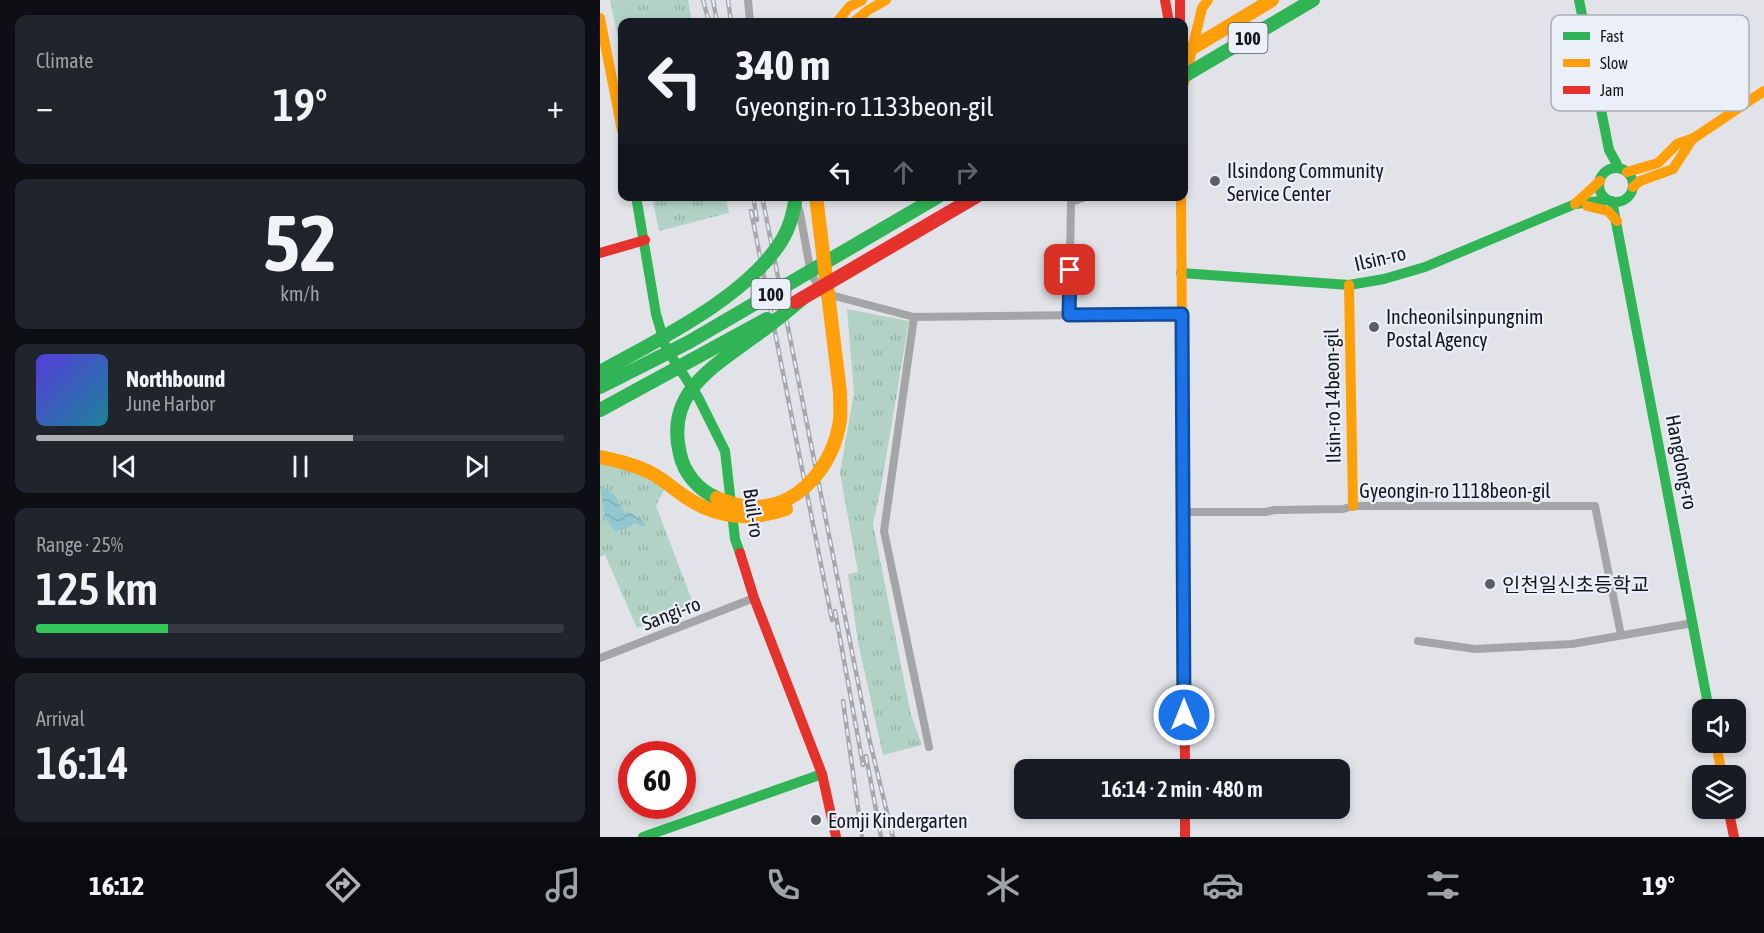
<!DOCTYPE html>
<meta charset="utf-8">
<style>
body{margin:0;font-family:"Asap Condensed","Noto Sans KR",sans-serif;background:#20242c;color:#f1f3f6;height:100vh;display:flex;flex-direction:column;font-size:22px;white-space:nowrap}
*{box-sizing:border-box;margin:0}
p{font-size:20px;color:#9ea1a6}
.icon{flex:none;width:33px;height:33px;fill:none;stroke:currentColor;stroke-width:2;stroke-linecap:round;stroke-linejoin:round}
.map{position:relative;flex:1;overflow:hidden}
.drawer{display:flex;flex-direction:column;gap:15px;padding:15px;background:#0d0f14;width:600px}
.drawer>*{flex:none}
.banner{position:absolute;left:18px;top:18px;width:570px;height:183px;border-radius:12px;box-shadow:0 3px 9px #0003;background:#171b24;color:#f1f3f6;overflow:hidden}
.controls{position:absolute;left:1092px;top:699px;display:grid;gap:12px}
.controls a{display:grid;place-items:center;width:54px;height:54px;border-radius:12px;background:#171b24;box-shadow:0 3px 9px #0003;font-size:30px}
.speed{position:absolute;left:18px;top:741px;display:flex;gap:12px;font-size:30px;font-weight:700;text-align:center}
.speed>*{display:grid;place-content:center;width:78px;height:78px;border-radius:50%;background:#171b24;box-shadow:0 3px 9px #0003;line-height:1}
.speed .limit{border:9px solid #d22;background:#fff;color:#111}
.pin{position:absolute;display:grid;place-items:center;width:51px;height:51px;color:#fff;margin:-26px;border-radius:12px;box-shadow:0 3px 9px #0006}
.me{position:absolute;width:66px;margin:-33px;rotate:0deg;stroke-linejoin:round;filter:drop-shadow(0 0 4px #0008)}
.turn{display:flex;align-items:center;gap:21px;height:126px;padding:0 18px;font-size:27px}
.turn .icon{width:78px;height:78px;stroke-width:2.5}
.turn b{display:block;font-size:42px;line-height:51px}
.lanes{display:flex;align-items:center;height:57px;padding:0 18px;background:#0003;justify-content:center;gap:30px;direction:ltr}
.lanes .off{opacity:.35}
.big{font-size:45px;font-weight:600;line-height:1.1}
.drawer .widget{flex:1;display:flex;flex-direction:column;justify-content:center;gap:9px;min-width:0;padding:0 21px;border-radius:12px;background:#20242c}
.drawer .dial{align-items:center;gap:0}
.dial b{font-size:78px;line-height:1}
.song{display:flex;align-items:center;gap:18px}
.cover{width:72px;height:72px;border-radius:9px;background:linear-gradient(135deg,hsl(250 70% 55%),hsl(190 70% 35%))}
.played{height:6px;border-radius:3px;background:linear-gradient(90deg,#aeb0b4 60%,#363941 60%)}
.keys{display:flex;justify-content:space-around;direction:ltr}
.heat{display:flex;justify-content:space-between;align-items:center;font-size:33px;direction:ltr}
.charge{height:9px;border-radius:4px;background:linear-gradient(90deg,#34c759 25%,#363941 0)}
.trip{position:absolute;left:414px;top:759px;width:336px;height:60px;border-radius:12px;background:#171b24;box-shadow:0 3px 9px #0003;font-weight:600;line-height:60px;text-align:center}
.tab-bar{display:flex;height:96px;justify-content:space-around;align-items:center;background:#090b0e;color:#9ea1a6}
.tab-bar .icon{width:42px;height:42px}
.tab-bar .on{color:#aeb0b4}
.tab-bar b{font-size:27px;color:#f1f3f6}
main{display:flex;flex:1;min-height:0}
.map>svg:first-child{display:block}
.park{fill:url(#park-tufts)}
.water{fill:url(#water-waves)}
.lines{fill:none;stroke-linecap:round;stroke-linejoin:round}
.street{stroke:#a3a5a6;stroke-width:8}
.fast{stroke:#30b455;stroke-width:10}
.slow{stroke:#ff9f0a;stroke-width:10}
.jam{stroke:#e5322d;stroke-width:10}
.rail-casing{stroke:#a6a8ac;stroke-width:4.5}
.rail{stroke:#ebeff9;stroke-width:2;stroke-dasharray:7;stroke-linecap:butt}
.fast-bridge{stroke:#30b455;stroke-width:14}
.slow-bridge{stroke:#ff9f0a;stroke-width:14}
.jam-bridge{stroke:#e5322d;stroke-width:14}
.route-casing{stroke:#114b97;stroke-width:15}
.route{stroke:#1a73e8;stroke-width:10}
.poi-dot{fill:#5d5e63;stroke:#ebeff9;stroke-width:2}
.labels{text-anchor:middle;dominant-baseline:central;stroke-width:4.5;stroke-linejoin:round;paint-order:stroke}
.shield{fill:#ebeff9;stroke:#56585e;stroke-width:1.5}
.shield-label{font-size:18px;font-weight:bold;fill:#16171b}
.poi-label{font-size:20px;fill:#16171b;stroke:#ebeff9;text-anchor:start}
.street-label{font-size:20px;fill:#16171b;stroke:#ebeff9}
.key{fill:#ebeff9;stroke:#abaeb6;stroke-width:1.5}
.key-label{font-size:16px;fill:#16171b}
</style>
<main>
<section class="drawer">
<div class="widget"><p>Climate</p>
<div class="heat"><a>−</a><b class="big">19°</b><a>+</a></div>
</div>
<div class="widget dial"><b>52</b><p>km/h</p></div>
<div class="widget">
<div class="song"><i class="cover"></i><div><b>Northbound</b><p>June Harbor</p></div></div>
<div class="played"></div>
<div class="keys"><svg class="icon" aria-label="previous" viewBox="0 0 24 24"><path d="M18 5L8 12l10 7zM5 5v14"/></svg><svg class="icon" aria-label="pause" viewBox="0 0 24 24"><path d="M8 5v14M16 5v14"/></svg><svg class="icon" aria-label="next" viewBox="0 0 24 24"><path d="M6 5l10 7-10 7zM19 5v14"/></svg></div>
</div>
<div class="widget"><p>Range · 25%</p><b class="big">125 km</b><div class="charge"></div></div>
<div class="widget"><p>Arrival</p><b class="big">16:14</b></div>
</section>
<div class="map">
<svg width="1164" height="837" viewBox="0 0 1164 837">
<defs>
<pattern id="park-tufts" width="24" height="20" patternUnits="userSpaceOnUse" patternTransform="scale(1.5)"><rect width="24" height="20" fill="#b2d2c5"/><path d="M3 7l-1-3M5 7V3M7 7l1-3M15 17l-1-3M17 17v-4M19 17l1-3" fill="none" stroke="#98b4a9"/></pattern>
<pattern id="water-waves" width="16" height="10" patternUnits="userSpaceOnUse" patternTransform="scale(1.5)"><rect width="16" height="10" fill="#91c8d0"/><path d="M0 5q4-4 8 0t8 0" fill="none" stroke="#7cabb2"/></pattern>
</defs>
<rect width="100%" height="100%" fill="#e2e3e8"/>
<path class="park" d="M 10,0 L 88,0 L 92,22 L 22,22 L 22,58 Z
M 52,197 L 126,197 L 129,213 L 59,231 Z
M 247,309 L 309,321 L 281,487 L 273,524 L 311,715 L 322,745 L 283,755 L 258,642 L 248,574 L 258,572 L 240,473 L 254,393 Z
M 0,464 L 30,469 L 65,488 L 56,506 L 95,608 L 37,628 L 5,555 L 0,557 Z"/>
<path class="water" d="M 0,486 L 14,494 L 25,513 L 28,511 L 45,523 L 44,527 L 34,523 L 26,529 L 16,531 C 0,518 4,506 0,486 Z"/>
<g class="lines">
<path class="street" d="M 148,0 L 150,22
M 197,204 L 200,213 L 211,274 L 223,293 L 314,317 L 582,314
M 469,315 L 471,202 L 489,196
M 314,317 L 284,531 L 329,747
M 583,512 L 665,512 L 675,510 L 743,509 L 753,506 L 995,506 L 1021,635
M 818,641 L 875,649 L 972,644 L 1093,623
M 0,658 L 154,598"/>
<path class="fast" d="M 979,0 L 1009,150 L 1019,168
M999 185a17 17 0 1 1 34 0a17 17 0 1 1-34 0Z
M 36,196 L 56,314 L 66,348 L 98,397 L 125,451 L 135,539 L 140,553
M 1012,201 L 1109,710
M 581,273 L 749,285 L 784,279 L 825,267 L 975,204 L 1008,200
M 43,837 L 222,774"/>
<path class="slow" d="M 0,18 L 22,130
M 237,22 L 249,7 L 262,0
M 254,22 L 267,11 L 286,0
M 584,83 L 602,8 L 608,0
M 1027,172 L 1058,163 L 1077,144 L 1094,138 L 1164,91
M 1033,187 L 1040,181 L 1073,169 L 1093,138
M 581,196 L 583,470
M 975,204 L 1000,181
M 987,206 L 1008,211 L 1017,221
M 749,285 L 753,506
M 1116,742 L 1122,776"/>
<path class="jam" d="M 565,0 L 569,22
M 580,0 L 580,22
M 0,253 L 45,240
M 583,470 L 585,770
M 140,553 L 154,598 L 222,774 L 236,837
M 585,808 L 585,837
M 1128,808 L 1134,837"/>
<g class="rail-casing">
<path id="rail" d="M 103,0 L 109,22
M 113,0 L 117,22
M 128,0 L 131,22
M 153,196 L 157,220
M 162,196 L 269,738 L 293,837
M 151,211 L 232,620
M 235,611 L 263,765
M 243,701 L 262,837
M 266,756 L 281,837"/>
</g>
<use href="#rail" class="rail"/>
<path class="fast-bridge" d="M 584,76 L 713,0
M 0,372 C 58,340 147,297 182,240 C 190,227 194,211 196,196
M 0,387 L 89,342 L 339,196
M 0,410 L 167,319
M 117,498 C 98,490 84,473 80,454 C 65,394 111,368 152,338 C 170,326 186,312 203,298"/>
<path class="slow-bridge" d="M 584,53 L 672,0
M 0,457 C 18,461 37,465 53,474 C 64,480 74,489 84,496 C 116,518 149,522 186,509
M 117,498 C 130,503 143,508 157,507 C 203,505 234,462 240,420 C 241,411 240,401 240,392 L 216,196"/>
<path class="jam-bridge" d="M 196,302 L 377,196"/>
</g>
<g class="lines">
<g class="route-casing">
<path id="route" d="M 470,270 L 469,315 L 582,314 L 584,715"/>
</g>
<use href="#route" class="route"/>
</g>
<g class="poi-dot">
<circle cx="615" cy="181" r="6"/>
<circle cx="774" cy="327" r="6"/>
<circle cx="890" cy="584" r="6"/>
<circle cx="216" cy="820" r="6"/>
</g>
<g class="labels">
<g class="shield">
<rect x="628.5" y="23" width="39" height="30" rx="4.5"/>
<rect x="151.5" y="279" width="39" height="30" rx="4.5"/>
</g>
<g class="shield-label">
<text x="648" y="38">100</text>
<text x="171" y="294">100</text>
</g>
<g class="poi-label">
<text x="627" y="170">Ilsindong Community<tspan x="627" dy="23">Service Center</tspan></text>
<text x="786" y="316">Incheonilsinpungnim<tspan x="786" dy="23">Postal Agency</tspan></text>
<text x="902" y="584">인천일신초등학교</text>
<text x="228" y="820">Eomji Kindergarten</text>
</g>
<g class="street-label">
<text transform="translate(780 258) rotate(-13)">Ilsin-ro</text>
<text transform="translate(732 396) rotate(-91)">Ilsin-ro 14beon-gil</text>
<text transform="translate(1082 462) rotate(79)">Hangdong-ro</text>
<text x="855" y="490">Gyeongin-ro 1118beon-gil</text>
<text transform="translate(154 513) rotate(82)">Buil-ro</text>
<text transform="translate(71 613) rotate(-21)">Sangi-ro</text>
</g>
</g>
<rect x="951" y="15" width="198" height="96" rx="9" class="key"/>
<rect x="963" y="32" width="27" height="8" fill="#30b455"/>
<rect x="963" y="59" width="27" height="8" fill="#ff9f0a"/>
<rect x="963" y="86" width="27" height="8" fill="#e5322d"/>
<g class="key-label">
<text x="1000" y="42">Fast</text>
<text x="1000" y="69">Slow</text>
<text x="1000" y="96">Jam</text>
</g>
</svg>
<div class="controls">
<a><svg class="icon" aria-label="sound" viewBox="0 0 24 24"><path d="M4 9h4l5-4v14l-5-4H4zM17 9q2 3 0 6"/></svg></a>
<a><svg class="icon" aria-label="layers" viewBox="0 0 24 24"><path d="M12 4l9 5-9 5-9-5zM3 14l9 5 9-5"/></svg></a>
</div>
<div class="speed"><div class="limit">60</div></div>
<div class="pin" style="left:470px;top:270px;background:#d93025"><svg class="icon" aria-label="arrive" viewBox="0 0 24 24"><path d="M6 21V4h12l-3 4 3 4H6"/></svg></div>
<svg class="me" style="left:584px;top:715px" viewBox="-20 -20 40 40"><circle r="17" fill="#1a73e8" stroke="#fff" stroke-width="3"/><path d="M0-11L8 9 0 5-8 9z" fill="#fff"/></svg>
<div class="trip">16:14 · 2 min · 480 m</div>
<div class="banner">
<div class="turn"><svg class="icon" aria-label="left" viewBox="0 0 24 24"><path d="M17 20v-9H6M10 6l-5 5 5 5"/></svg><div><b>340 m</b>Gyeongin-ro 1133beon-gil</div></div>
<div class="lanes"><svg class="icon" aria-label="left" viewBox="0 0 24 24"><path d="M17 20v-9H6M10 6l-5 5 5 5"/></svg><svg class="icon off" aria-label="ahead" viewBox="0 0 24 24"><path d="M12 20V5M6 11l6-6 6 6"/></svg><svg class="icon off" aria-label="right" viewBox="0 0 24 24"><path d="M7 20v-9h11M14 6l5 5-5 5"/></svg></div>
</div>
</div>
</main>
<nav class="tab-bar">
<b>16:12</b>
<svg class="icon on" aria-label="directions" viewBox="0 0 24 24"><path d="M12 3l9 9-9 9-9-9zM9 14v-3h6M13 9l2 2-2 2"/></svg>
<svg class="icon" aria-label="music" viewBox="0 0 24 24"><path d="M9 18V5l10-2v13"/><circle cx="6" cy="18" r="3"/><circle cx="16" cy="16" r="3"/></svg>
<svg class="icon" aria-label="phone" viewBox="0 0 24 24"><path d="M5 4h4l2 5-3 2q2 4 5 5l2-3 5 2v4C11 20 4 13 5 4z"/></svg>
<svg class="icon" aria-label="climate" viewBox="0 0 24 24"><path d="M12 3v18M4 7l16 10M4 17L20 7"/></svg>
<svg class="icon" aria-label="car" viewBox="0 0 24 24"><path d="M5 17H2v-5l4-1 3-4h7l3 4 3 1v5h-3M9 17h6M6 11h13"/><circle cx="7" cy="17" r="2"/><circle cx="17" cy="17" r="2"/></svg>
<svg class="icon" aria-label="filters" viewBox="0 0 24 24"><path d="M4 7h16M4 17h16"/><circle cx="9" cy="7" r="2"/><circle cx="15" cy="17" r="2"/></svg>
<b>19°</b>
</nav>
